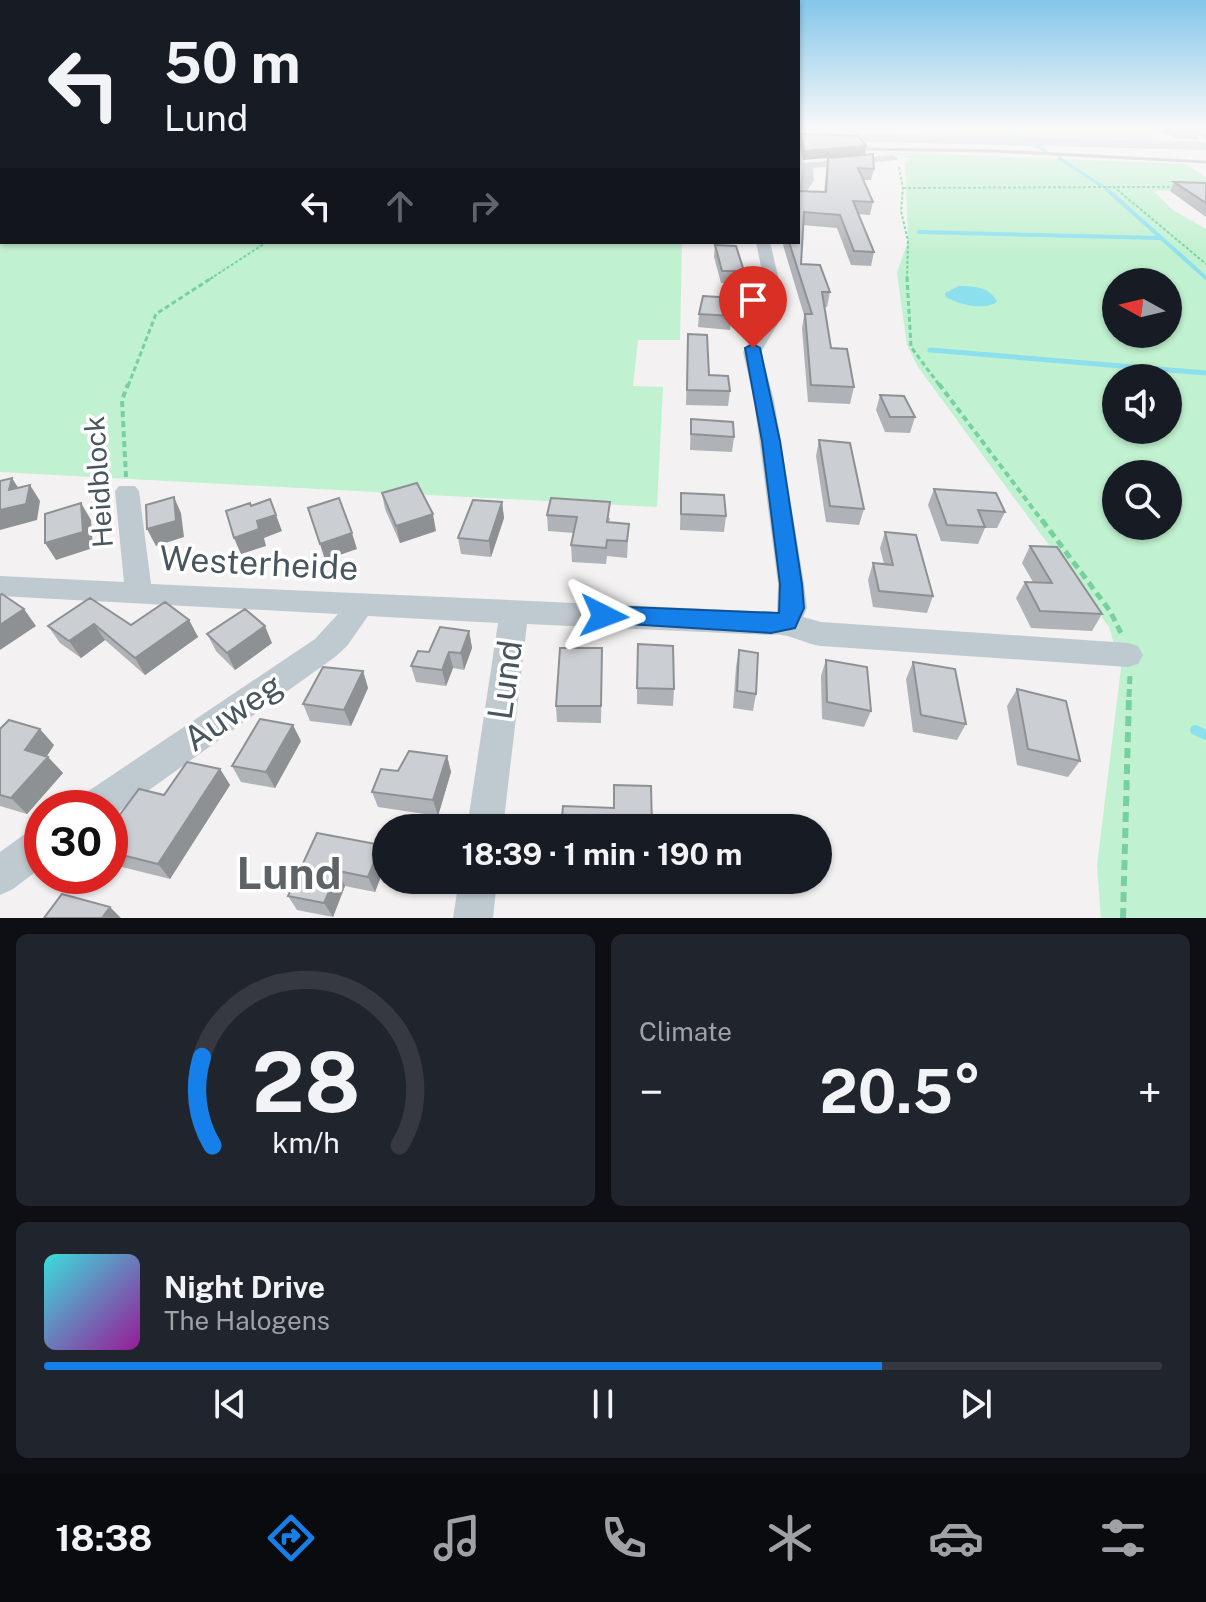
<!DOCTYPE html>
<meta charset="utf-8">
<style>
body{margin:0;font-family:"Public Sans",sans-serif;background:#20242c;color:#f1f3f6;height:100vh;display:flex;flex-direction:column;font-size:30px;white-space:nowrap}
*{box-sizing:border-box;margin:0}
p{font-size:26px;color:#9ea1a6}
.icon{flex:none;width:44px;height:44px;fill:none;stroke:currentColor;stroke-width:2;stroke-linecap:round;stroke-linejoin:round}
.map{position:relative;height:918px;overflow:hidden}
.sheet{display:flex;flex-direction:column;gap:16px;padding:16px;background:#0d0f14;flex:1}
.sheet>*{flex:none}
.hud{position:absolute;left:0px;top:0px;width:800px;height:244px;box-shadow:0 2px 6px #0004;background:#171b24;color:#f1f3f6;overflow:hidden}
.needle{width:52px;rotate:278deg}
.buttons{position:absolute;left:1102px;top:268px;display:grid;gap:16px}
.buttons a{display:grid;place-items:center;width:80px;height:80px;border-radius:50%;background:#171b24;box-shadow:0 2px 6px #0004;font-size:40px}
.speed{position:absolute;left:24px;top:790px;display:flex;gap:16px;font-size:40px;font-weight:700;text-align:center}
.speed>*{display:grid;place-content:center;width:104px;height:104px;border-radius:50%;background:#171b24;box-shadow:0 2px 6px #0004;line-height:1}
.speed .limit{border:12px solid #d22;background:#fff;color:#111}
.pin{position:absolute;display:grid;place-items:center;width:68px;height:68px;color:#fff;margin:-82px -34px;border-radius:50% 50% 50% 0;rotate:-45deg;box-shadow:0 0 8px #0007}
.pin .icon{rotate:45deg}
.me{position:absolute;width:88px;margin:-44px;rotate:93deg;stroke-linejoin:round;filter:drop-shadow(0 0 6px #0008)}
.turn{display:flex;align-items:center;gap:28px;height:168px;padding:0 32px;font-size:36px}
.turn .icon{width:104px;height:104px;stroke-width:2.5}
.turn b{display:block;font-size:56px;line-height:68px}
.lanes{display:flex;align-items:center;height:76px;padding:0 32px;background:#0003;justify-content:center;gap:40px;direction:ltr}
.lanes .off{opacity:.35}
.big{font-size:60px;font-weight:700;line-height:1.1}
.sheet .card{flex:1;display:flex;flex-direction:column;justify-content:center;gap:12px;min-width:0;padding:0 28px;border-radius:12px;background:#20242c}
.sheet .dial{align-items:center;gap:0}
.dial svg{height:208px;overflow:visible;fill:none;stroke:#363941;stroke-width:7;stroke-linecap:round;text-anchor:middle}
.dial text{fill:#f1f3f6;stroke:none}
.song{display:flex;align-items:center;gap:24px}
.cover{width:96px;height:96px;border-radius:12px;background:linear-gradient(135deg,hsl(180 70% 55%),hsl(300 70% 35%))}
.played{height:8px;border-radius:4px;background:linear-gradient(90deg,#1580e9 75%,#363941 75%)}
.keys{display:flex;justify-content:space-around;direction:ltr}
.heat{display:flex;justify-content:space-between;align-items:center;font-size:44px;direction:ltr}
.sheet .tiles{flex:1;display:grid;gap:16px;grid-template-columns:1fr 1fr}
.card:last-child{grid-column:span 2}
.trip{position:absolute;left:372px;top:814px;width:460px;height:80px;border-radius:40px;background:#171b24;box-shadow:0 2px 6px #0004;font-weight:700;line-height:80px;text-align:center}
.menu{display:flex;height:128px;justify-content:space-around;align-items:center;background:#090b0e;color:#9ea1a6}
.menu .icon{width:56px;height:56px}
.menu .selected{color:#1580e9}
.menu b{font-size:36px;color:#f1f3f6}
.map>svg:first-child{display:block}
.green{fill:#c0f1d0;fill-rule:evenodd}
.water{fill:#8ce0ee}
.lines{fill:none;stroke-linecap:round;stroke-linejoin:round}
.stream-far3{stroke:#8ce0ee;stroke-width:3}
.stream-far2{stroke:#8ce0ee;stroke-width:4}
.stream-far1{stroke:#8ce0ee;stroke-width:5}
.stream{stroke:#8ce0ee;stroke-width:10}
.path-far4{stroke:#77d09e;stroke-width:2;stroke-dasharray:3 2;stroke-linecap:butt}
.path-far3{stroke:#77d09e;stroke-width:3;stroke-dasharray:5 3;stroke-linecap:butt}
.path-far2{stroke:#77d09e;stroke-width:4;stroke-dasharray:6 4;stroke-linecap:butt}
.path-far1{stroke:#77d09e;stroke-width:5;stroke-dasharray:8 5;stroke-linecap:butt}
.path{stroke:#77d09e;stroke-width:6;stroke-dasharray:10 6;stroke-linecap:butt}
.street{fill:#bfc9d0;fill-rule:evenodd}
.secondary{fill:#bfcbd5;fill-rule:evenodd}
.rail{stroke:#b3b7bb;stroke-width:3}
.wall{fill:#afb2b6}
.shaded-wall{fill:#8e9194}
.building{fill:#cbcfd4;stroke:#8e9194;stroke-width:2}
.route{fill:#1580e9;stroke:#0e5397;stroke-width:2}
.labels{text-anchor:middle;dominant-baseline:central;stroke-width:7;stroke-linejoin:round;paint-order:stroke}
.street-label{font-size:28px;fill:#48565f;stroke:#fff}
.near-street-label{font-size:34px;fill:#48565f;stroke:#fff}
.near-district-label{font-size:44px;font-weight:bold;fill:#5d6266;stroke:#fff}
</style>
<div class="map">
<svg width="1206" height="918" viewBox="0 0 1206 918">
<rect width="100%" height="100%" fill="#f3f1f1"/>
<path class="green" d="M 851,129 L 1141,129 L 1167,142 L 859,135 Z
M 883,152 L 1187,164 L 1206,178 L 1206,190 L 1154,191 L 1173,210 L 1206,229 L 1206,918 L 1101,918 L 1097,866 L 1121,668 L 1109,627 L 918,367 L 907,345 L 897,273 L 908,241 L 905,163 L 913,159 ZM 1116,282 L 1168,282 L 1168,334 L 1116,334 ZM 1116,378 L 1168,378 L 1168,430 L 1116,430 ZM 1116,474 L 1168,474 L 1168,526 L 1116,526 Z
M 0,174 L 2,242 L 682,242 L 680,340 L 638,340 L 633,386 L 663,387 L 657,507 L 0,472 Z"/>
<path class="water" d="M 959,286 C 974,286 990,287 997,302 C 983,311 960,305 946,297 L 945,293 Z"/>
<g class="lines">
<path class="stream-far3" d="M 1000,129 L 1021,138
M 1032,144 L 1046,151
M 1059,158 L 1102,186
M 1105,188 L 1113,195"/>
<path class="stream-far2" d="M 1111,193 L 1206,278
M 919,232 L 1160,238"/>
<path class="stream-far1" d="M 930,350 L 1206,373"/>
<path class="stream" d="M 1195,730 L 1206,735"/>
<path class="path-far4" d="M 899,167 L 903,188 L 901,211 L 908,241 L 907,279
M 1175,187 L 1114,187 L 1206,264
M 903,188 L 1114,187
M 210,279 L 267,242"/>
<path class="path-far3" d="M 907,277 L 911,347 L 940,386
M 128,386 L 156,314 L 213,277"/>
<path class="path-far2" d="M 939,384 L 1043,522
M 126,477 L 122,400 L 128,384"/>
<path class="path-far1" d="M 1042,520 L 1110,611 L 1122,635
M 1129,697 L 1130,675"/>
<path class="path" d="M 1123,918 L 1129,695"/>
<path class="street" d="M 844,129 L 854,129 L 867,138 L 859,140 Z
M 1184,129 L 1206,133 L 1206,139 L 1186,131 Z
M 893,155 L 898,158 L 897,160 L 813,168 L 814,180 L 802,199 L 798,200 L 803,163 Z
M 756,242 L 770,242 L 786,310 L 761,352 L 774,400 L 804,584 L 807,608 L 803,617 L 821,622 L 1128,643 L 1138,646 L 1143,655 L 1138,664 L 1128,667 L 821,646 C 804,644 787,632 771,635 L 527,624 L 503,828 L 467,828 L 498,623 L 368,616 L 347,646 L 335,657 L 110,818 L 110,808 L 76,808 L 81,796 L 315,639 L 338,614 L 0,596 L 0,576 L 124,582 L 115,491 L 119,486 L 135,486 L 139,491 L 151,584 L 777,612 L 778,584 L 754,400 L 743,352 L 770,310 Z
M 42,826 L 42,867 L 13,889 L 0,895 L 0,852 L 29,831 Z
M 459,880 L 497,880 L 493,918 L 453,918 Z"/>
<path class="secondary" d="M 798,132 L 1206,142 L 1206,150 L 798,140 Z"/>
<path class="rail" d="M 798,148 L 995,151 L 1206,162"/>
</g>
<path class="wall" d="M 1157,129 L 1206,129 L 1206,131 L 1198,129 L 1201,130 L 1197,139 L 1176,138 Z
M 801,134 L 866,146 L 803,160 L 799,143 Z
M 828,158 L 874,169 L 871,180 L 863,180 L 873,202 L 870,215 L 858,214 L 874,252 L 871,266 L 851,265 L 837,228 L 803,225 L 801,264 L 830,292 L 827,307 L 825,307 L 831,348 L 854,387 L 850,404 L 808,402 L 802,329 L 804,315 L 783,245 L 784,242 L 798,242 L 798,191 L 824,192 Z
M 1174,182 L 1206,183 L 1206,217 L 1170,191 Z
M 715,245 L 744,271 L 743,284 L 721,283 L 714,257 Z
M 734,298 L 730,330 L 698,327 L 699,314 Z
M 688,334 L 709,375 L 730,391 L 728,406 L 686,405 Z
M 880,395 L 915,417 L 910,433 L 885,432 L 876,410 Z
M 691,419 L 734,437 L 732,452 L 690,450 Z
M 819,440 L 864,509 L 859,525 L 826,522 L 816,456 Z
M 934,489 L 1005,512 L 997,528 L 985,528 L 978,544 L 941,541 L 928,505 Z
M 382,493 L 436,531 L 400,543 L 385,509 Z
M 681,493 L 726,516 L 724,532 L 680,530 Z
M 502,502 L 504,518 L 491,557 L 461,554 L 458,538 Z
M 547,515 L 610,518 L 609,522 L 628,540 L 627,558 L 607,556 L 606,564 L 572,562 L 571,545 L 574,533 L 548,531 Z
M 885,532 L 933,596 L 927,613 L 873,607 L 868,580 L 873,563 L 884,564 L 880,548 Z
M 1030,546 L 1102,614 L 1092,631 L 1031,628 L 1016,598 L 1025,582 L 1033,582 L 1022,563 Z
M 189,620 L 198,637 L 145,675 L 105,640 L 81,658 L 60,643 L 48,626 L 131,625 Z
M 469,631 L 472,648 L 464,670 L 453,668 L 446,686 L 416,682 L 411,666 L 429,652 Z
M 207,634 L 272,643 L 235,670 L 216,651 Z
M 602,648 L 601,723 L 557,722 L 556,706 Z
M 739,650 L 756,694 L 753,711 L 733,708 L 736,667 Z
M 826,660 L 871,711 L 864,727 L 822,719 L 821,676 Z
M 637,661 L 674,689 L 673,706 L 637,704 Z
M 913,662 L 966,724 L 957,740 L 913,732 L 906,679 Z
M 363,671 L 368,688 L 351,726 L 310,721 L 303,704 Z
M 1017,689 L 1080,761 L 1068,777 L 1017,765 L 1007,706 Z
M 0,729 L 54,745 L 47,756 L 63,773 L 27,814 L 0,806 Z
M 301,741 L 275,788 L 241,782 L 232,766 Z
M 447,756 L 451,772 L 438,816 L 378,807 L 372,792 L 398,771 Z
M 220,769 L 230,785 L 170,879 L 110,864 L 110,828 L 164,795 Z
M 381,845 L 386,858 L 386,863 L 375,892 L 345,886 L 333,917 L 297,910 L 288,896 Z"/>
<path class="shaded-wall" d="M 866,146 L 865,155 L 803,160 L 804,151 Z
M 12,478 L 22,494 L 30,485 L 40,501 L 37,520 L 0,530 L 0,510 L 9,490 Z
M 174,497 L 181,513 L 184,537 L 156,546 L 147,529 Z
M 502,502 L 504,518 L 491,557 L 489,541 Z
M 81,503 L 91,520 L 93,548 L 56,560 L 45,543 Z
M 433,514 L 436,531 L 400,543 L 396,526 Z
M 276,515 L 282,531 L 264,538 L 266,546 L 241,554 L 234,538 L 257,521 Z
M 352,533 L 357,549 L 325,560 L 320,544 Z
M 24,609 L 36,626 L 0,650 L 0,625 Z
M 189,620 L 198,637 L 145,675 L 135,658 Z
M 94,624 L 105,640 L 81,658 L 69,641 Z
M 265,626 L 272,643 L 235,670 L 227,653 Z
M 469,631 L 472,648 L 464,670 L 461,653 Z
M 449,652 L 453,668 L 446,686 L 442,670 Z
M 363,671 L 368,688 L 351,726 L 344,710 Z
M 293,725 L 301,741 L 275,788 L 266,772 Z
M 40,729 L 54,745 L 41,765 L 48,757 L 63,773 L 27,814 L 11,798 L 25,750 Z
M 447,756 L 451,772 L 438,816 L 433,800 Z
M 220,769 L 230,785 L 170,879 L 158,864 Z
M 381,845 L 386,858 L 386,863 L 375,892 L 368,877 Z
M 338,871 L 345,886 L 333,917 L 324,903 Z
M 110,907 L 121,918 L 102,918 Z"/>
<path class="building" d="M 1177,129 L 1197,129 L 1201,130 L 1180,130 Z
M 801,134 L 858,136 L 866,146 L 804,151 Z
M 873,154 L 874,169 L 858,168 L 873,202 L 853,201 L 874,252 L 854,251 L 840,215 L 804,212 L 801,264 L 820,265 L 830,292 L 822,292 L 831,348 L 847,349 L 854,387 L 811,385 L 805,314 L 812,314 L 789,242 L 798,242 L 798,191 L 826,192 L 828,158 Z
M 1174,182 L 1206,183 L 1206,203 Z
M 715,245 L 736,246 L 744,271 L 722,271 Z
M 703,296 L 734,298 L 732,316 L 699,314 Z
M 688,334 L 707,335 L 709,375 L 728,376 L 730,391 L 687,390 Z
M 880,395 L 904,396 L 915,417 L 890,417 Z
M 691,419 L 733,422 L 734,437 L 691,434 Z
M 819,440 L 850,443 L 864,509 L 830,506 Z
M 12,478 L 9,490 L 30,485 L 26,504 L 0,510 L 0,481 Z
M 417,483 L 433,514 L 396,526 L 382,493 Z
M 934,489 L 996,493 L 1005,512 L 978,510 L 985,527 L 947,525 Z
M 681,493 L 724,495 L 726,516 L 681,514 Z
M 174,497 L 176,521 L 147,529 L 146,505 Z
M 339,498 L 352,533 L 320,544 L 308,508 Z
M 551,498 L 610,502 L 607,522 L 629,524 L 627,541 L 607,540 L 606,548 L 571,545 L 577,517 L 547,515 Z
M 270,499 L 276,515 L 257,521 L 259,529 L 234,538 L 226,511 L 250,503 L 251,506 Z
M 473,500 L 502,502 L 489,541 L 458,538 Z
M 81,503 L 83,532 L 45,543 L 45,514 Z
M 885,532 L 916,535 L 933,596 L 879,591 L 873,563 L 893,565 Z
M 1030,546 L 1057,547 L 1102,614 L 1040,611 L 1025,582 L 1052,583 Z
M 2,594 L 24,609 L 0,625 L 0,595 Z
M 90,598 L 131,625 L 165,602 L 189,620 L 135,658 L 94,624 L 69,641 L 48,626 Z
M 245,609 L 265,626 L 227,653 L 207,634 Z
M 440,627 L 469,631 L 461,653 L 449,652 L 442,670 L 411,666 L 418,651 L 429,652 Z
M 638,644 L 673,646 L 674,689 L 637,688 Z
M 560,648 L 602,648 L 601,706 L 556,706 Z
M 739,650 L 758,653 L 756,694 L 737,691 Z
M 826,660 L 867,667 L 871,711 L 827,702 Z
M 913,662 L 955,669 L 966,724 L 921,715 Z
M 323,667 L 363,671 L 344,710 L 303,704 Z
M 1017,689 L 1066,701 L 1080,761 L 1028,749 Z
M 260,719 L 293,725 L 266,772 L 232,766 Z
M 9,720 L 40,729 L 25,750 L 48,757 L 11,798 L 0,795 L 0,729 Z
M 409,751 L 447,756 L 433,800 L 372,792 L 381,769 L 398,771 Z
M 187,762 L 220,769 L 158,864 L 110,852 L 110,828 L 139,789 L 164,795 Z
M 614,785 L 651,786 L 652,828 L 561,828 L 563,806 L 614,808 Z
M 317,833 L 381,845 L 368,877 L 338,871 L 324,903 L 288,896 Z
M 62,894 L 110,907 L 102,918 L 44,918 Z"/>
<linearGradient id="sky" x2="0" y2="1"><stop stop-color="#83c6ea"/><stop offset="0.5" stop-color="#faf9f9"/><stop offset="1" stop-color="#faf9f9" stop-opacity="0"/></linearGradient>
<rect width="1206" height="257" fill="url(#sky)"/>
<path class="route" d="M 753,344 L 760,348 L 780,441 L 802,584 L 804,608 L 795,628 L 771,633 L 595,622 L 592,616 L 595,609 L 604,606 L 779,613 L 780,584 L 762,441 L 745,348 Z"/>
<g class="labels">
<g class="street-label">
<text transform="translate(98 482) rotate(-94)">Heidblock</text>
</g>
<g class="near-street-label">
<text transform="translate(259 563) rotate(3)">Westerheide</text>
<text transform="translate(505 680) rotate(-82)">Lund</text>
<text transform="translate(233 712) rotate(-34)">Auweg</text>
</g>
<g class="near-district-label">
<text x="289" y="873">Lund</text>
</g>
</g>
</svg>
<div class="buttons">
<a><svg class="needle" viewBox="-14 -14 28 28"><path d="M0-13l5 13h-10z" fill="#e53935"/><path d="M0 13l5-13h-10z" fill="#9ea1a6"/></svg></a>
<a><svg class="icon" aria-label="sound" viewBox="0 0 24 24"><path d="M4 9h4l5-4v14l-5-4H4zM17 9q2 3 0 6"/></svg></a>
<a><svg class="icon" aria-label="search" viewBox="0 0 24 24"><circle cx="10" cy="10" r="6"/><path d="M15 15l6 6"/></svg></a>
</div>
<div class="speed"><div class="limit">30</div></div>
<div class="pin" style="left:753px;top:348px;background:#d93025"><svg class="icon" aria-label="arrive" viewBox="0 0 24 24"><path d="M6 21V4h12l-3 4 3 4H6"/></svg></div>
<svg class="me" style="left:604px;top:616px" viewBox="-20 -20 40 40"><path d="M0-17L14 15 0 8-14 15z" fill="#1580e9" stroke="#fff" stroke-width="4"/></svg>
<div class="trip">18:39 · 1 min · 190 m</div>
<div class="hud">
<div class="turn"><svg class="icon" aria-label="left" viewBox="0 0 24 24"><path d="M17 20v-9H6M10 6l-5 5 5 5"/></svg><div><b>50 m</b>Lund</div></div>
<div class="lanes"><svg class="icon" aria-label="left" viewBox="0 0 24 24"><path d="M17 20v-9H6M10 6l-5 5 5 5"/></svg><svg class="icon off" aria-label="ahead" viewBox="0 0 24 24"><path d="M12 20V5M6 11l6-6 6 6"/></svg><svg class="icon off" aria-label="right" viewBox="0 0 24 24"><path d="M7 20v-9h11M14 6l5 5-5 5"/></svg></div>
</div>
</div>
<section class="sheet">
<div class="tiles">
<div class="card dial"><svg viewBox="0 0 100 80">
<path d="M14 69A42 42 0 1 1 86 69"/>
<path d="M14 69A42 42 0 0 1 10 35" stroke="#1580e9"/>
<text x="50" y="56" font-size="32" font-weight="700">28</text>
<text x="50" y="72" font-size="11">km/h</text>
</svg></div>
<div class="card"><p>Climate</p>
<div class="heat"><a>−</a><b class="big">20.5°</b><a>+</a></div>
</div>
<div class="card">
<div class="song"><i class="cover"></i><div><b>Night Drive</b><p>The Halogens</p></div></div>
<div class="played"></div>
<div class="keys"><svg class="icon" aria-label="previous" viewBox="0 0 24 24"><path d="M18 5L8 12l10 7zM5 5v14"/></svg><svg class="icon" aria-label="pause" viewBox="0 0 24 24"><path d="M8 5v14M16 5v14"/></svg><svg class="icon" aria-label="next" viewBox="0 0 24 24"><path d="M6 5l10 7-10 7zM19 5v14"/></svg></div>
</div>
</div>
</section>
<nav class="menu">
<b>18:38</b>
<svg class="icon selected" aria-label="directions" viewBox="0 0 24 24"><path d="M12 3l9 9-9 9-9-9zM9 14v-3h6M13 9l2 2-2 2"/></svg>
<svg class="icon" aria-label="music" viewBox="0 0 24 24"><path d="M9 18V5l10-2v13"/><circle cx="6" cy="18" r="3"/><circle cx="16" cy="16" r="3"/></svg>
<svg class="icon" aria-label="phone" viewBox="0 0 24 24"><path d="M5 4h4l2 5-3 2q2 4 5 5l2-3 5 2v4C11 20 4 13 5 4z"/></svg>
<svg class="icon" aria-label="climate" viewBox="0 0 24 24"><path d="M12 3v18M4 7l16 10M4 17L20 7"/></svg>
<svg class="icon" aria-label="car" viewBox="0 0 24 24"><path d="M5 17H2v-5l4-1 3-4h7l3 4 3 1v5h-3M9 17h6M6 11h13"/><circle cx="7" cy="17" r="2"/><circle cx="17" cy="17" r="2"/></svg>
<svg class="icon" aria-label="filters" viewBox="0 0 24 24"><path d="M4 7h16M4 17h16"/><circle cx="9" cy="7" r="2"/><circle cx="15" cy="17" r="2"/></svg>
</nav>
